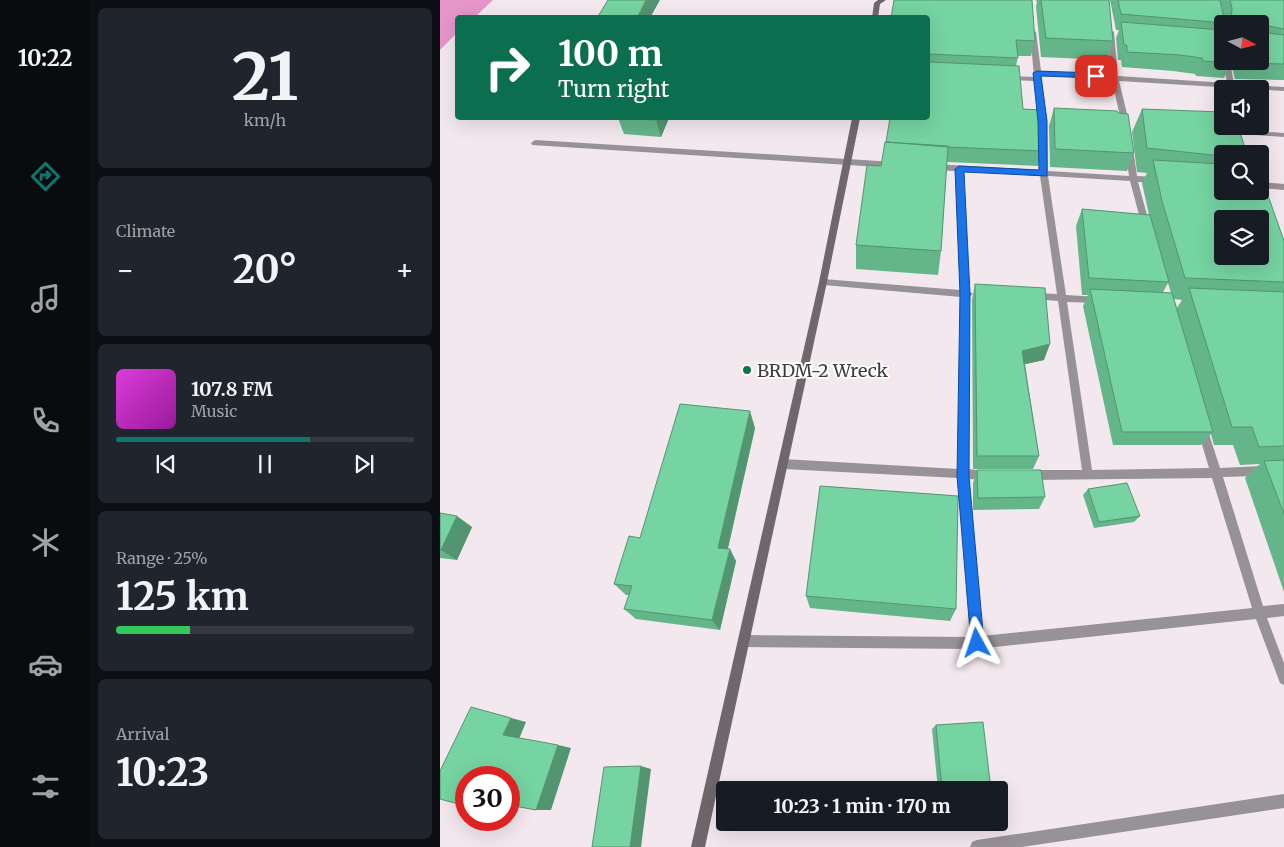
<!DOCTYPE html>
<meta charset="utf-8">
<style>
body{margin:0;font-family:Merriweather,serif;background:#20242c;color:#f1f3f6;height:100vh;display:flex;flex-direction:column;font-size:19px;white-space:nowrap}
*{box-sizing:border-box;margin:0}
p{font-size:16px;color:#9ea1a6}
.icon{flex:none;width:28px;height:28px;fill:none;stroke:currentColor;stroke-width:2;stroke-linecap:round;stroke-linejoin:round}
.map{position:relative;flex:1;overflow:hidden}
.panel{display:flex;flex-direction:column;gap:8px;padding:8px;background:#0d0f14;width:350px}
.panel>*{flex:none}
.top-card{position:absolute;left:15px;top:15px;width:475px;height:105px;border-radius:5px;box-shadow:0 5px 20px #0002;background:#0b6e4f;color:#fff;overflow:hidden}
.needle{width:32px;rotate:97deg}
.buttons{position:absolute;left:774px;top:15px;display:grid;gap:10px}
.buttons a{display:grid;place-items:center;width:55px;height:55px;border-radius:5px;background:#171b24;box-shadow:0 5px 20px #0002;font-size:25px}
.speed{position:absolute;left:15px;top:766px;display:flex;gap:10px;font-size:25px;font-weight:700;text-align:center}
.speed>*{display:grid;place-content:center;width:65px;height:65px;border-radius:50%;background:#171b24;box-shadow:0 5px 20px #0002;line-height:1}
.speed .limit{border:8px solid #d22;background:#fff;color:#111}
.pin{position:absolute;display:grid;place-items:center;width:42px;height:42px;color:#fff;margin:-21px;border-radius:10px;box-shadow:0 2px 8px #0006}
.me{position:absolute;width:55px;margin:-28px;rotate:355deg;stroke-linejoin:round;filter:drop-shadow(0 0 4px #0008)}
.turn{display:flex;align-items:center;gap:18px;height:105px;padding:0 20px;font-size:22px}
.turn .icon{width:65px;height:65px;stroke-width:2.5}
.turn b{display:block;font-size:35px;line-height:42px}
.big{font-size:38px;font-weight:700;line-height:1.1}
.panel .card{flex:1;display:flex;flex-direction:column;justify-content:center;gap:8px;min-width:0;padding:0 18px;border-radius:8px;background:#20242c}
.panel .dial{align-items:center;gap:0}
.dial b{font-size:65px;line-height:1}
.song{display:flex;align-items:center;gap:15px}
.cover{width:60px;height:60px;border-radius:8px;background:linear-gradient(135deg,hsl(300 70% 55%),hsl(300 70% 35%))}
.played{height:5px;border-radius:2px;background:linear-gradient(90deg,#0f766e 65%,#363941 65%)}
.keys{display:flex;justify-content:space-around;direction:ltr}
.heat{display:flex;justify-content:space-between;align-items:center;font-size:28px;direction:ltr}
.charge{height:8px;border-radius:4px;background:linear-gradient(90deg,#34c759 25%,#363941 0)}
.trip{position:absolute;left:276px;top:781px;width:292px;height:50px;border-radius:5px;background:#171b24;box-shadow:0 5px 20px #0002;font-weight:700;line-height:50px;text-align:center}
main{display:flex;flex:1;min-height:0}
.tab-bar{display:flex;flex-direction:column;width:90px;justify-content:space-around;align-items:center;background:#090b0e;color:#9ea1a6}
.tab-bar .icon{width:35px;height:35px}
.tab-bar .selected{color:#0f766e}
.tab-bar b{font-size:22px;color:#f1f3f6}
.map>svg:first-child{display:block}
.water{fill:#e596ca}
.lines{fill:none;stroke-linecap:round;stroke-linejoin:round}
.street{fill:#979295;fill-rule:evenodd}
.secondary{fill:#6e686c;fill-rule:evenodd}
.wall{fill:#65b58b;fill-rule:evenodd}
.shaded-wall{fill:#539471}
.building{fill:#76d3a2;stroke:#539471;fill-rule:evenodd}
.route{fill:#1a73e8;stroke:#114b97}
.poi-dot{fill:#12744b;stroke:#fff;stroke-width:2}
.labels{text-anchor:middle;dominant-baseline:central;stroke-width:4;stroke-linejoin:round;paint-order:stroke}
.poi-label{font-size:18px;fill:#3e3a3d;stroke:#fff;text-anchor:start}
</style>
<main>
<nav class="tab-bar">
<b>10:22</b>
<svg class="icon selected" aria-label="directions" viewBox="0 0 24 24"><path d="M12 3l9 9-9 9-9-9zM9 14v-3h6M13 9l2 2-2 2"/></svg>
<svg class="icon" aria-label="music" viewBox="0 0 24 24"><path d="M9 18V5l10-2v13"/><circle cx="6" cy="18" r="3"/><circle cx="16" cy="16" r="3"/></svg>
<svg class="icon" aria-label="phone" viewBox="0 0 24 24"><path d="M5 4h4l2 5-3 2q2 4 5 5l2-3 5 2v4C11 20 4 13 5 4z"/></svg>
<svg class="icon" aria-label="climate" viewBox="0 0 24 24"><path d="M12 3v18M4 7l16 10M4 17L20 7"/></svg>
<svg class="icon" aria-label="car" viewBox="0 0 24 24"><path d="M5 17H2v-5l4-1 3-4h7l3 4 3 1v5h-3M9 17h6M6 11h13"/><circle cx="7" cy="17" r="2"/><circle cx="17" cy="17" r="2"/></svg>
<svg class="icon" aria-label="filters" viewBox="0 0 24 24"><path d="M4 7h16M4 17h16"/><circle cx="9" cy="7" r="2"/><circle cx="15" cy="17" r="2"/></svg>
</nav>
<section class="panel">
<div class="card dial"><b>21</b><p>km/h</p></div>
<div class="card"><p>Climate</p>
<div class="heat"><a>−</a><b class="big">20°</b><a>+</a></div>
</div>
<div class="card">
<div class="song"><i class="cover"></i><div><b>107.8 FM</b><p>Music</p></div></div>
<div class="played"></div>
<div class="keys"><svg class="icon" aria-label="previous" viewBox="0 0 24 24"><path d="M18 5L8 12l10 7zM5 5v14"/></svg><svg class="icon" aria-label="pause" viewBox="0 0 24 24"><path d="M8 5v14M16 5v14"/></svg><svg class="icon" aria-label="next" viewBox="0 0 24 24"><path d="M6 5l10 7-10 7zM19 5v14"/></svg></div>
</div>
<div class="card"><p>Range · 25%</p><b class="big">125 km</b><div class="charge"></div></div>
<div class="card"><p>Arrival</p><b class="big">10:23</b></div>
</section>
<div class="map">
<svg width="844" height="847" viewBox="0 0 844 847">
<rect width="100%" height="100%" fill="#f2e8ee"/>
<path class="water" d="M 0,0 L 53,0 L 35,17 L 18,18 L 17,33 L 0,50 Z"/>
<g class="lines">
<path class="street" d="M 593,30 L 596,32 L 601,71 L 671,76 L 668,32 L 671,30 L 674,32 L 678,76 L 787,83 L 783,61 L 790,61 L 794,84 L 844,87 L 844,91 L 679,81 L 690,126 L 686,128 L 682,126 L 672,80 L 601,75 L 607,121 L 608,171 L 689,176 L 685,148 L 689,145 L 693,148 L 697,176 L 717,177 L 721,180 L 717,183 L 698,182 L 710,226 L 706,229 L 702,226 L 690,181 L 608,176 L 626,295 L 659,297 L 663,300 L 659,303 L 627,302 L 652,470 L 769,468 L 757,428 L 758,425 L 762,424 L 766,425 L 767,428 L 780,468 L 844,465 L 844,475 L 783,477 L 823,606 L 844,604 L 844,616 L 827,618 L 844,663 L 844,685 L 840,683 L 816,619 L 537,649 L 305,647 L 301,645 L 299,641 L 301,637 L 305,635 L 531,637 L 518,478 L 343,469 L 339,467 L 338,464 L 339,461 L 343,459 L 518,469 L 521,297 L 383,285 L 379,282 L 383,279 L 520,290 L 515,171 L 494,170 L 490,167 L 494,164 L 600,170 L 599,121 L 595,81 L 567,80 L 563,78 L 567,76 L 594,77 L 590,32 ZM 523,171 L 600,176 L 617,294 L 594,293 L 590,296 L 594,299 L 618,301 L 642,470 L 589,470 L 585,472 L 584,475 L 585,478 L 589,480 L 772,478 L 812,608 L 542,636 L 528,479 L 547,480 L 551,478 L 552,475 L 551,472 L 528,469 L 529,297 L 533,294 L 529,291 Z
M 785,129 L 844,133 L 844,137 L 788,133 L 785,133 Z
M 95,140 L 455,162 L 459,165 L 455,168 L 92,145 L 91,143 Z
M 820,182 L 844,184 L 844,190 L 820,188 Z
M 844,794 L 844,808 L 582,847 L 530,847 L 532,842 L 537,840 Z"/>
<path class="secondary" d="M 438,0 L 446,0 L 440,4 L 438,18 L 432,18 L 434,3 Z
M 412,118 L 420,118 L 387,282 L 265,847 L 251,847 L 379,282 Z"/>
</g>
<path class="wall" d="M 454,0 L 595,41 L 591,56 L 578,56 L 576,66 L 583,109 L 602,151 L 598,166 L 507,162 L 501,251 L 498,275 L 416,269 L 416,245 L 441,166 L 446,142 L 488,118 Z
M 595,0 L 669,0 L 673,41 L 668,60 L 601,57 L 596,7 L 597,1 Z
M 670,0 L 844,0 L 844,80 L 795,79 L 791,64 L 784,78 L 756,76 L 755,74 L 733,71 L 682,67 L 681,60 L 678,60 L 676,38 L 679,30 L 676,30 ZM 785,22 L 785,24 L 820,24 L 820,61 L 782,61 L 781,30 L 782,28 L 782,24 L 784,24 Z
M 614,108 L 678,113 L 694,153 L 687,171 L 610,167 L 609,126 Z
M 702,109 L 782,154 L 782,191 L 844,241 L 844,592 L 805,478 L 820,464 L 800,465 L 793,445 L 774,445 L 771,434 L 761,445 L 673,445 L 643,306 L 648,295 L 642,295 L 636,226 L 642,209 L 709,215 L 702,183 L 707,173 L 697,172 L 692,132 ZM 728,283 L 731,293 L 723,292 ZM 734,299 L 742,300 L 737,308 Z
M 178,118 L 229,118 L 221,137 L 184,134 Z
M 535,284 L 604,360 L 585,364 L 599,456 L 593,469 L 533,469 L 532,300 Z
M 315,428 L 288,549 L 296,561 L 280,630 L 196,619 L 184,609 L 189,595 L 186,595 L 174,584 L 200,538 Z
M 537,470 L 605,497 L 599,509 L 533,510 L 533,483 Z
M 648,489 L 700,516 L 694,522 L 654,528 L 643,495 Z
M 0,513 L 32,527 L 17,560 L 0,558 Z
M 366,596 L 516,609 L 510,621 L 370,608 Z
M 496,725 L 551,790 L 498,790 L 492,729 Z"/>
<path class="shaded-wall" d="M 206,0 L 220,0 L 210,18 L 197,18 Z
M 217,118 L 229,118 L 221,137 L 216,120 Z
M 610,344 L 604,360 L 577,366 L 582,351 Z
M 310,411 L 315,428 L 285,560 L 278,548 Z
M 17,516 L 32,527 L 17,560 L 1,550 Z
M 290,549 L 296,561 L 280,630 L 272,620 Z
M 71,718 L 86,722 L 79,739 L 63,735 Z
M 118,745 L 131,748 L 111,810 L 96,810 Z
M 201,766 L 211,769 L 201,847 L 190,847 Z"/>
<path class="building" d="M 168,0 L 206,0 L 197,18 L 157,18 Z
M 454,0 L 592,0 L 595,41 L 576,40 L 578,58 L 489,54 L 488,60 L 488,18 L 451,18 Z
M 601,0 L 669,0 L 673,41 L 606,38 Z
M 678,0 L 780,0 L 785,23 L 681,14 Z
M 790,0 L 844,0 L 844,29 L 828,26 L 827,33 L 844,35 L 844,64 L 803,63 L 802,61 L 820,61 L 820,24 L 791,24 L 792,8 Z
M 681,22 L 782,30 L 782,61 L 792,61 L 792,63 L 763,61 L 762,58 L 740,55 L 687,52 L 687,45 L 684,45 Z
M 488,60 L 489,62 L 579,66 L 583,109 L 601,110 L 602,151 L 508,147 L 446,142 L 450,118 L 488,118 Z
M 614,108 L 677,111 L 678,113 L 688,114 L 694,153 L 615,149 Z
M 702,109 L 782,112 L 782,126 L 798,126 L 807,154 L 782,154 L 782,156 L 707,148 Z
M 179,118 L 217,118 L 216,120 Z
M 445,142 L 508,146 L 501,251 L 416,245 L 427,165 L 441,166 Z
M 713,160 L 782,164 L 782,191 L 820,191 L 820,187 L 825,187 L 844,241 L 844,282 L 745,278 L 722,201 ZM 782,219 L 820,219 L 820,256 L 782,256 Z
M 642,209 L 710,215 L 729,282 L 649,278 Z
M 535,284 L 605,288 L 610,344 L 582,351 L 599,456 L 537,456 Z
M 749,288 L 844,292 L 844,446 L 819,447 L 812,427 L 792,427 Z
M 650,289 L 732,293 L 773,432 L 682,432 Z
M 240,404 L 310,411 L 278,548 L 290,549 L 272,620 L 184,609 L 192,586 L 174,584 L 189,536 L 200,538 Z
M 844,460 L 844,514 L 824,461 Z
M 537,470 L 601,470 L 605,497 L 538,498 Z
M 687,483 L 700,516 L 659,522 L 648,489 Z
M 380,486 L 518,496 L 516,609 L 366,596 Z
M 0,513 L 17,516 L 1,550 L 0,550 Z
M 31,707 L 71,718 L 63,735 L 118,745 L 96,810 L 69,805 L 69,778 L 26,778 L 26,806 L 0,799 L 0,771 Z
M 543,722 L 551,790 L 502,790 L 496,725 Z
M 201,766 L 190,847 L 152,847 L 164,767 Z"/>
<path class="route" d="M 597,71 L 656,73 L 660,76 L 656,78 L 601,76 L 607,121 L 607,176 L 524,172 L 530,294 L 529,476 L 544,643 L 542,648 L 537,650 L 533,648 L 531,643 L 517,476 L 520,294 L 515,169 L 519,166 L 599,170 L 598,121 L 593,73 Z"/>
<circle class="poi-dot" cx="307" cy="370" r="5"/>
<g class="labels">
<g class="poi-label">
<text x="317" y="370">BRDM-2 Wreck</text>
</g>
</g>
</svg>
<div class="buttons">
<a><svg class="needle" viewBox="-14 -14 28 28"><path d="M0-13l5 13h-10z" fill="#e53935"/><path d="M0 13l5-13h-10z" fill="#9ea1a6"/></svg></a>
<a><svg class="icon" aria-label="sound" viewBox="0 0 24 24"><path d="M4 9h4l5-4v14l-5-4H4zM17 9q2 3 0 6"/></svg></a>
<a><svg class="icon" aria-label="search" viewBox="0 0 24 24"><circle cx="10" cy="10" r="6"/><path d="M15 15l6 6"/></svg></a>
<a><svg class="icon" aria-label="layers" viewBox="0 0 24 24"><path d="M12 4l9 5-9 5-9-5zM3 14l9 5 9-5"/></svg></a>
</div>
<div class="speed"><div class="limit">30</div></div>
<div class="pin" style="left:656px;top:76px;background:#d93025"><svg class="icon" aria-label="arrive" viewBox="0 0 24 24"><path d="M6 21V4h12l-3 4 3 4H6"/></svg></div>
<svg class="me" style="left:537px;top:643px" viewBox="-20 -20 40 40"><path d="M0-17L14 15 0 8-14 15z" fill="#1a73e8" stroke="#fff" stroke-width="4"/></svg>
<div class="trip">10:23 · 1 min · 170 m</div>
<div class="top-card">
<div class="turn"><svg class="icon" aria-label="right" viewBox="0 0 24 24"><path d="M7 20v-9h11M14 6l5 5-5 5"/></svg><div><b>100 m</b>Turn right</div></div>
</div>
</div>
</main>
